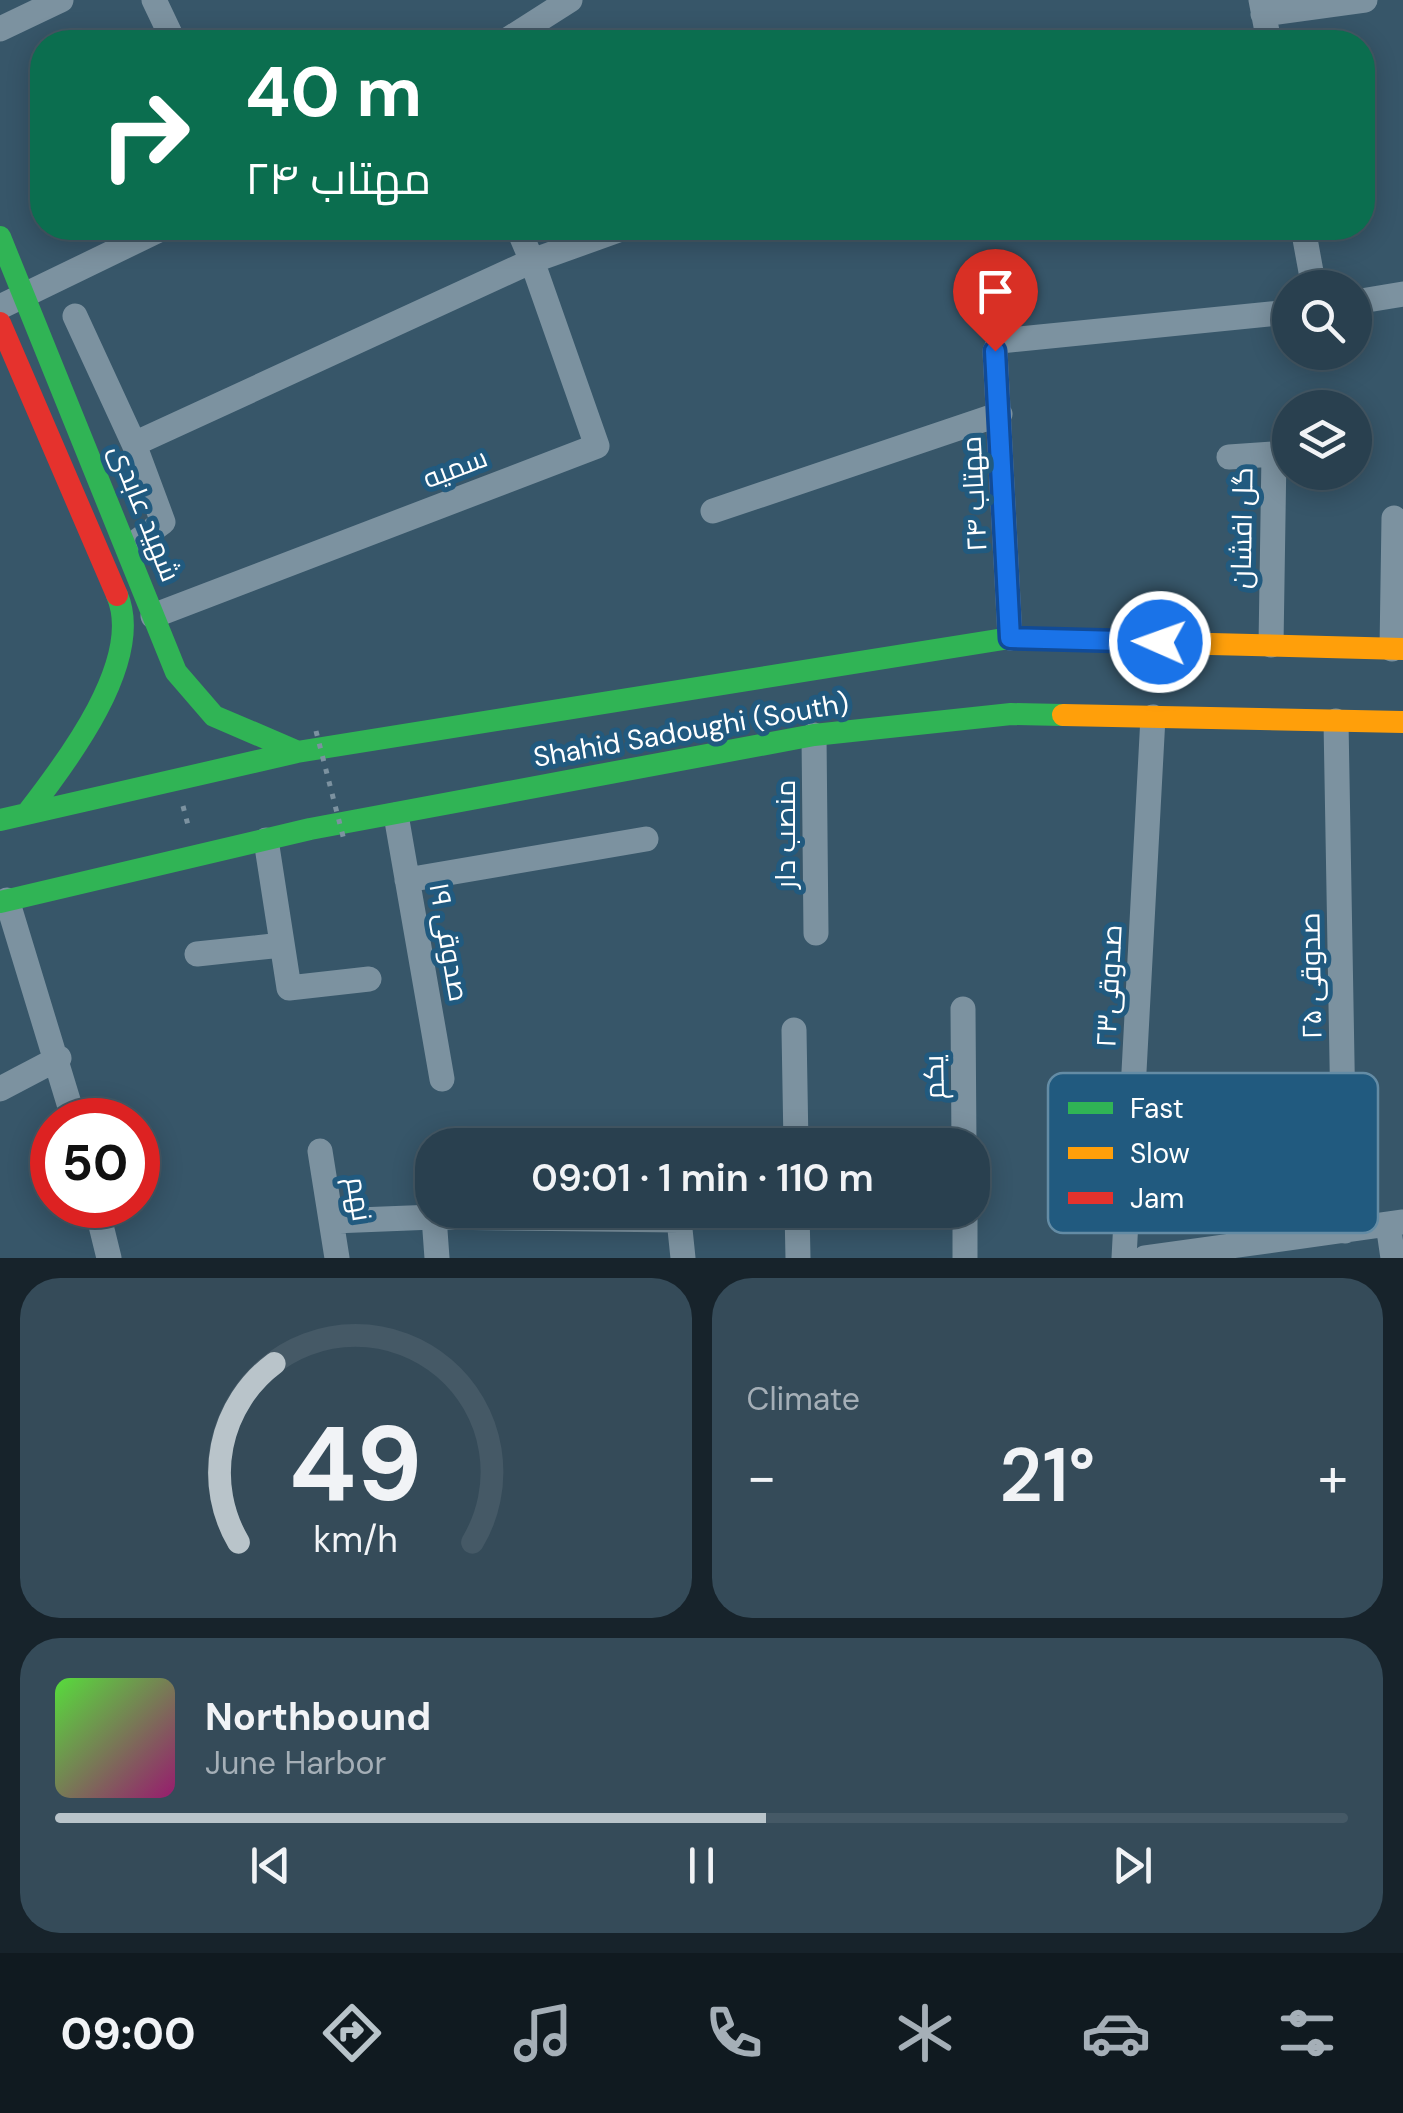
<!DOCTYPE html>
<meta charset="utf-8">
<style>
body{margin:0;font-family:"DM Sans",Cairo,sans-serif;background:#354b59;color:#f1f3f6;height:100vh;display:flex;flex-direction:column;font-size:38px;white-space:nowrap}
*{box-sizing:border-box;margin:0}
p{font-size:32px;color:#a5afb7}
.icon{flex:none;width:55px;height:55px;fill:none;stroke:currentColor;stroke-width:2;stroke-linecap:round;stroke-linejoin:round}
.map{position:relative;height:1258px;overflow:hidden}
.side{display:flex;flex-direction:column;gap:20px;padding:20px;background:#17232b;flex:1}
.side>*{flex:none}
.banner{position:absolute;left:30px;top:30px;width:1345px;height:210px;border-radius:40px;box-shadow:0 5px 25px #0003,0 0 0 2px #455966;background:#0b6e4f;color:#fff;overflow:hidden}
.buttons{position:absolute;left:1272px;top:270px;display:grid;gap:20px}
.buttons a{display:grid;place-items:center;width:100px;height:100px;border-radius:50%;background:#29404f;box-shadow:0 5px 25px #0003,0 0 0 2px #455966;font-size:50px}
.speed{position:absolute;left:30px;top:1098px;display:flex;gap:20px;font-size:50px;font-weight:700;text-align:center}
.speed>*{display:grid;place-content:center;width:130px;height:130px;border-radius:50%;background:#29404f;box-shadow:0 5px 25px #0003,0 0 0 2px #455966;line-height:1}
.speed .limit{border:15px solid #d22;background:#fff;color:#111}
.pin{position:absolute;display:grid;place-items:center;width:85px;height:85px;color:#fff;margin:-102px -42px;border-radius:50% 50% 50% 0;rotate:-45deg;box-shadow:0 0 10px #0007}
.pin .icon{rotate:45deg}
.me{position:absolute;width:110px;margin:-55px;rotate:272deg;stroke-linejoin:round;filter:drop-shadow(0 0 8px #0008)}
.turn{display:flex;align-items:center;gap:35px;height:210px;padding:0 50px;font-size:45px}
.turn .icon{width:130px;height:130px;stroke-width:2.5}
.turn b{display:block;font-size:70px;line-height:85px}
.big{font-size:75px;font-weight:600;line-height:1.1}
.side .tile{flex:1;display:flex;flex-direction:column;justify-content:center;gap:15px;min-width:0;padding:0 35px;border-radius:40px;background:#354b59}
.side .dial{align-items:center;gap:0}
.dial svg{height:260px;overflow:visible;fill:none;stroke:#455966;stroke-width:7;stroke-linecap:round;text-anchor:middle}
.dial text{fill:#f1f3f6;stroke:none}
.song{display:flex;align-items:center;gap:30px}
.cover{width:120px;height:120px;border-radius:15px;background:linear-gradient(135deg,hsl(110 70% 55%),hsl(320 70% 35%))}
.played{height:10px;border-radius:5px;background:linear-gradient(90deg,#b9c4ca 55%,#455966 55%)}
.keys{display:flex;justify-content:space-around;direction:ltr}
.heat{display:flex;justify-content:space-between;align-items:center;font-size:55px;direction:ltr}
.side .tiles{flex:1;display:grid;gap:20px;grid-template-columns:1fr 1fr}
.tile:last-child{grid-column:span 2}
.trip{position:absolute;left:415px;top:1128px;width:575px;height:100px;border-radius:40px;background:#29404f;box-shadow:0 5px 25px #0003,0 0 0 2px #455966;font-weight:600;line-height:100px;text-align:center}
.tabs{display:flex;height:160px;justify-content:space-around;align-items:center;background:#101a20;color:#a5afb7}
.tabs .icon{width:70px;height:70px}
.tabs .selected{color:#b9c4ca}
.tabs b{font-size:45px;color:#f1f3f6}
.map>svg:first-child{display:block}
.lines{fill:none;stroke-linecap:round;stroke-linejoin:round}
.path{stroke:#7c92a0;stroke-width:5;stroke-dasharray:5 8;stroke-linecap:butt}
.street{stroke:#7c92a0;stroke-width:25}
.fast{stroke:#30b455;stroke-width:22}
.slow{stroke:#ff9f0a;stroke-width:22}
.jam{stroke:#e5322d;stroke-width:22}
.path-bridge{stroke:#7c92a0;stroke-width:5;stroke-dasharray:5 8;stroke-linecap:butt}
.route-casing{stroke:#114b97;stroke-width:25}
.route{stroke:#1a73e8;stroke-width:18}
.labels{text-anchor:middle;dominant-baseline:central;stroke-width:10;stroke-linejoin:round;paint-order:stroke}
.street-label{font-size:28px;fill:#fff;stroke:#215a7f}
.key{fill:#215a7f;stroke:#648ca5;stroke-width:2.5}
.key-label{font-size:28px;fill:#fff}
</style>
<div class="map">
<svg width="1403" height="1258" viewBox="0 0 1403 1258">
<rect width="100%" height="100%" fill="#375669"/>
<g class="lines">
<path class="path" d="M 183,806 L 189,829"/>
<path class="street" d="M 154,0 L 174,42
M 1261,0 L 1269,42
M 1263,14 L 1365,0
M 0,29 L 61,0
M 504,42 L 570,0
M 1303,228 L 1314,288
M 1355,302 L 1403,294
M 0,307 L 163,228
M 75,316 L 134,444
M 1229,457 L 1274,454 L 1271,645
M 713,511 L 1000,414
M 128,548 L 163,522 L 134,444 L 532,261 L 518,228
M 153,616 L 597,446 L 532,261 L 624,228
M 1010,638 L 995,351 L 1000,341 L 1290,312
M 1392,649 L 1394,518
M 1336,721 L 1345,1231
M 814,735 L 816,933
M 396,815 L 442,1079
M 266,840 L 289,988 L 369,979
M 407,880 L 646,839
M 7,900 L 74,1120
M 197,954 L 282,945
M 963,1009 L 964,1145
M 794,1030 L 796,1145
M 0,1089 L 59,1058
M 673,1139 L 674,1145
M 320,1151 L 337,1258
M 96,1205 L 109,1258
M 678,1210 L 683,1258
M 797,1210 L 798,1258
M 965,1210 L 965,1258
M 434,1217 L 437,1258
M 333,1221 L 434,1217 L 679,1220
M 1388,1224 L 1393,1258
M 1124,1258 L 1153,717
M 1145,1258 L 1403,1222"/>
<path class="fast" d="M 0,237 L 176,672 L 214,716 L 296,751
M 28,812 C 66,763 145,660 117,595
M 0,820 L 297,752 L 1010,638 L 1211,644
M 0,902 L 310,829 L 814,735 L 1011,714 L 1063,715"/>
<path class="slow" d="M 1211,644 L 1403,649
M 1063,715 L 1403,722"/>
<path class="jam" d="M 0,323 L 117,595"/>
<path class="path-bridge" d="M 316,731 L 345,844"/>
</g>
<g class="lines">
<g class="route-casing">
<path id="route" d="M 995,351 L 1010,638 L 1160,642"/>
</g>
<use href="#route" class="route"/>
</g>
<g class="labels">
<g class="street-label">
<text transform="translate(455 468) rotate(-21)">سمیه</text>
<text transform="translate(974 494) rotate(-93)">مهتاب ۲۴</text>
<text transform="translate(145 513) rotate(68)">شهید عابدی</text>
<text transform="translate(1242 528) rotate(-89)">گل افشان</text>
<text transform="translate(691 730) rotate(-10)">Shahid Sadoughi (South)</text>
<text transform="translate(785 834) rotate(-90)">منصب دار</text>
<text transform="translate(449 942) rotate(80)">صدوقی ۱۹</text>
<text transform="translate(1311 976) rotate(-91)">صدوقی ۲۵</text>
<text transform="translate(1109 986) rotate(-87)">صدوقی۲۳</text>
<text transform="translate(934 1077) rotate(-91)">یکم</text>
<text transform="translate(359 1199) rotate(81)">نهم</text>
</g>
</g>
<rect x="1048" y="1073" width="330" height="160" rx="15" class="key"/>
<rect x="1068" y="1102" width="45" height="12" fill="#30b455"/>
<rect x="1068" y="1147" width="45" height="12" fill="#ff9f0a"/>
<rect x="1068" y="1192" width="45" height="12" fill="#e5322d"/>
<g class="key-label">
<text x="1130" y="1118">Fast</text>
<text x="1130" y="1163">Slow</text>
<text x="1130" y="1208">Jam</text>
</g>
</svg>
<div class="buttons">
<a><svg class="icon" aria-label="search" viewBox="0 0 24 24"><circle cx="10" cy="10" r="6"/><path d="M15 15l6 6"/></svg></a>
<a><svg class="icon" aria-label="layers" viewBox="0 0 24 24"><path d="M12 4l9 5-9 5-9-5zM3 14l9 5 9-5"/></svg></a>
</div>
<div class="speed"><div class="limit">50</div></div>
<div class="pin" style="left:995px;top:351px;background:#d93025"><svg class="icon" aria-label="arrive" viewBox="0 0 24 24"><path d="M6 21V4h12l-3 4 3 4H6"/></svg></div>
<svg class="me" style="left:1160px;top:642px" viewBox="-20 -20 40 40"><circle r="17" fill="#1a73e8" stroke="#fff" stroke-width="3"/><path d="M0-11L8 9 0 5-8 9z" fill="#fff"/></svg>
<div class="trip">09:01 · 1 min · 110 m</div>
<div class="banner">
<div class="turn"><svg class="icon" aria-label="right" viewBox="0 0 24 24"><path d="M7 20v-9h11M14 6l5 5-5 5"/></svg><div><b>40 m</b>مهتاب ۲۴</div></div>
</div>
</div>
<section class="side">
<div class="tiles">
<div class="tile dial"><svg viewBox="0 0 100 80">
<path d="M14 69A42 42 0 1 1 86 69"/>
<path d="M14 69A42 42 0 0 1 25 14" stroke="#b9c4ca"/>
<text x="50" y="56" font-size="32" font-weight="700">49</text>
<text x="50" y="72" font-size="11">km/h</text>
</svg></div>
<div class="tile"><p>Climate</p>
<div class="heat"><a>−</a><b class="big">21°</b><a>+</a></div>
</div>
<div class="tile">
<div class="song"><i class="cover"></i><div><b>Northbound</b><p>June Harbor</p></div></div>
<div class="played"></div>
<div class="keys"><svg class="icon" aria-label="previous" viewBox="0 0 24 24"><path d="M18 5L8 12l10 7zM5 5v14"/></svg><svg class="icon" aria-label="pause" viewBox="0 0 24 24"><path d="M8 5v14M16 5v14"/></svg><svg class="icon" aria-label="next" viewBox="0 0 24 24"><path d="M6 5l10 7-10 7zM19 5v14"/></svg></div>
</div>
</div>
</section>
<nav class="tabs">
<b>09:00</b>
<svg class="icon selected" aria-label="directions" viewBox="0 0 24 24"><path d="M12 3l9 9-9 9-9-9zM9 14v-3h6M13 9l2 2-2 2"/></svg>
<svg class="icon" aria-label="music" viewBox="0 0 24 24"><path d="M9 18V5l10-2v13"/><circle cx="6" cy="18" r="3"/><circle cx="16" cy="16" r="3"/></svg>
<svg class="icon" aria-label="phone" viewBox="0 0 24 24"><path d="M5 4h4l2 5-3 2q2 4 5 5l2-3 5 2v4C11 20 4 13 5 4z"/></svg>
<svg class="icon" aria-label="climate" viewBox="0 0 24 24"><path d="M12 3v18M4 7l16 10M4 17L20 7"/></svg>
<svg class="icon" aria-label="car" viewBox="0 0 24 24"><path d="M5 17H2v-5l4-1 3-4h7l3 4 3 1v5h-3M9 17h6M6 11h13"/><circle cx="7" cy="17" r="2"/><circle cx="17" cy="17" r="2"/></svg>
<svg class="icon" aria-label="filters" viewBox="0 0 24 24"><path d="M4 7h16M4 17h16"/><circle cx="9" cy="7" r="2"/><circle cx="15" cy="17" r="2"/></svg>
</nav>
